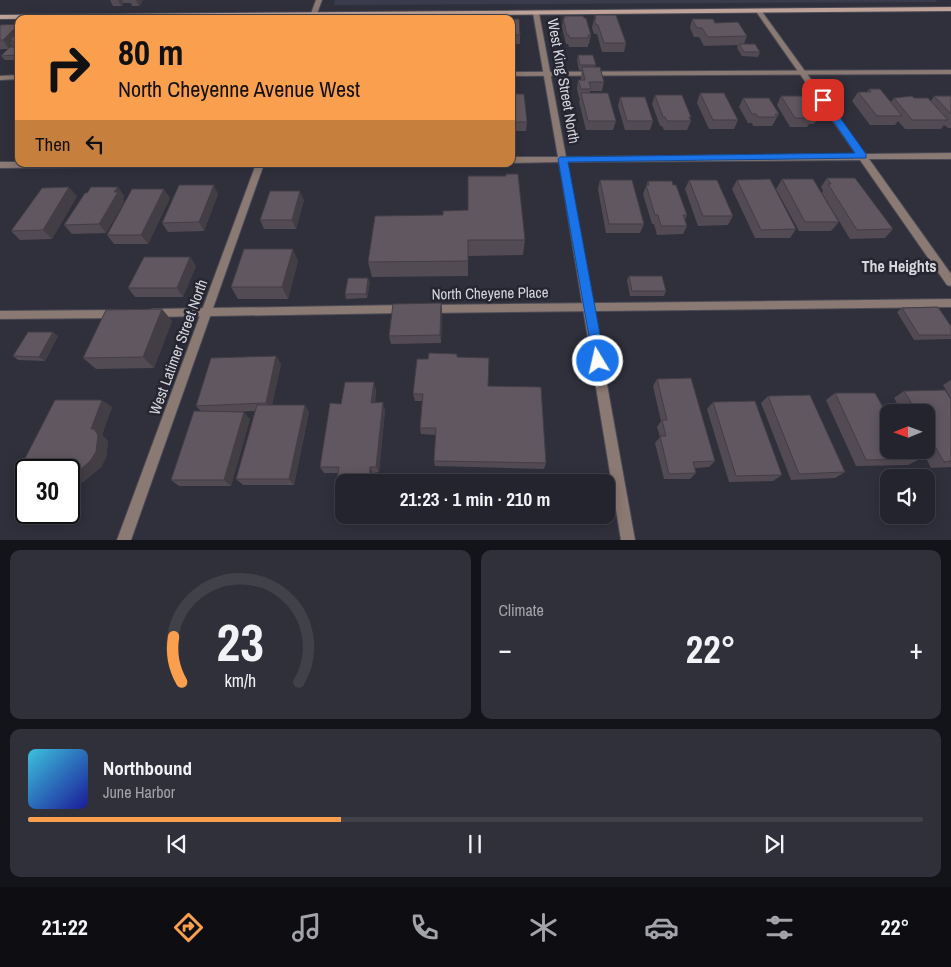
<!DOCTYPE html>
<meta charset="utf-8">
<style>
body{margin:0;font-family:"Archivo Narrow",sans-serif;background:#2f3039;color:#f1f3f6;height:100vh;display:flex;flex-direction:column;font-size:19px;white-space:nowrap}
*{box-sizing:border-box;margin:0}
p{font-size:16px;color:#a3a4aa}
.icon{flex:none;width:28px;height:28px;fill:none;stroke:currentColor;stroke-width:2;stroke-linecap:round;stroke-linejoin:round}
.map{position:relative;height:540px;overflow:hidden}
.drawer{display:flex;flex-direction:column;gap:10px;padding:10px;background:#131419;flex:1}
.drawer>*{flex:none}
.top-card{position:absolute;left:15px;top:15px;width:500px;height:152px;border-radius:10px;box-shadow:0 2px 12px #0003,0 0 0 1px #404149;background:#f99f4d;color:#111;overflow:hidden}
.needle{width:32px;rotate:269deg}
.fabs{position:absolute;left:880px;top:404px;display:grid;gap:10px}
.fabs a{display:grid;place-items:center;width:55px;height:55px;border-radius:10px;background:#23242d;box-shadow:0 2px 12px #0003,0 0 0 1px #404149;font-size:25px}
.speed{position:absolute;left:15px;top:459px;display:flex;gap:10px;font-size:25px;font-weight:700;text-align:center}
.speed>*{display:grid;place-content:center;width:65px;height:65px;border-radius:50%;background:#23242d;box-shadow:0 2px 12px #0003,0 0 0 1px #404149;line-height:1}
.speed .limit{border:2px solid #111;border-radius:8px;background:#fff;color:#111}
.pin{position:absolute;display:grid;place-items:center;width:42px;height:42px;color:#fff;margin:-21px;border-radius:10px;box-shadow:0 2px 8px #0006}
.me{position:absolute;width:55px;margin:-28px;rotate:351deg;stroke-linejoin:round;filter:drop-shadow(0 0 4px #0008)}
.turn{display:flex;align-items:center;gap:18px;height:105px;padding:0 20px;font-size:22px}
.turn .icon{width:65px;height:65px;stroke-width:2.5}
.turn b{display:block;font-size:35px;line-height:42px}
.then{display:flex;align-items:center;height:48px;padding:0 20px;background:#0003;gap:10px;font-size:19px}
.big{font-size:38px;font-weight:800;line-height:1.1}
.drawer .tile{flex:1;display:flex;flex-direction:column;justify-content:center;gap:8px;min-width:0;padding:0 18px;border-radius:10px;background:#2f3039}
.drawer .dial{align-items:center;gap:0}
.dial svg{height:130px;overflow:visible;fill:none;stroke:#404149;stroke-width:7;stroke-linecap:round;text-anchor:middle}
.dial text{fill:#f1f3f6;stroke:none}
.song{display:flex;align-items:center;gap:15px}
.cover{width:60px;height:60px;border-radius:8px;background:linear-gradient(135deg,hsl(190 70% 55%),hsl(240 70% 35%))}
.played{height:5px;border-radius:2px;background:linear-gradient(90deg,#f99f4d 35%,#404149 35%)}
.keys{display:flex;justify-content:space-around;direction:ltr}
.heat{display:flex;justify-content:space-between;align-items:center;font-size:28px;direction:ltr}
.drawer .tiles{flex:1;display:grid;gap:10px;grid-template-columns:1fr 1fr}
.tile:last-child{grid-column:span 2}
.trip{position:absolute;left:335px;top:474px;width:280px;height:50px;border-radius:10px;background:#23242d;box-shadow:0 2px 12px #0003,0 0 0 1px #404149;font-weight:800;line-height:50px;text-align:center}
.tabs{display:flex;height:80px;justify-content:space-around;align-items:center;background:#0e0e12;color:#a3a4aa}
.tabs .icon{width:35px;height:35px}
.tabs .current{color:#f99f4d}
.tabs b{font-size:22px;color:#f1f3f6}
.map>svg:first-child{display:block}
.built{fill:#3a3b4c}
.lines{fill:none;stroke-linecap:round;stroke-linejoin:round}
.lane-casing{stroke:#4a4b56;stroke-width:2}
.street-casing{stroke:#4a4b56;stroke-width:2}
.secondary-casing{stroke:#4a4b56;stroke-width:2}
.lane{fill:#8b7973;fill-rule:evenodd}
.street{fill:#8b7973;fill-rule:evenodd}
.secondary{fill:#bfa298;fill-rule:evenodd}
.wall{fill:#534b53}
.shaded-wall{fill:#433d44}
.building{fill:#605761;stroke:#433d44}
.route{fill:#1a73e8;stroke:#114b97}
.labels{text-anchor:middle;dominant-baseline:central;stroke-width:5;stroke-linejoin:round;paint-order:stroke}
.street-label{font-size:15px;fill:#d6d7de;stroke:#252631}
.neighbourhood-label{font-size:16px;font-weight:bold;fill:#d6d7de;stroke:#252631}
</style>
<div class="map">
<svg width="951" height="540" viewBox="0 0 951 540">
<rect width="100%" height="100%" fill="#2f303c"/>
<path class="built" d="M 335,0 L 937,0 L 936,2 L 334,5 Z"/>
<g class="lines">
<g class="lane-casing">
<path id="lane" d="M 951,70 L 951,74 L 511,76 L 511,72 Z
M 19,75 L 19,79 L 0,80 L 0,76 Z
M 951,299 L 951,307 L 428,313 L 424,312 L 423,309 L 424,306 L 428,305 Z
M 404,305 L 408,306 L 409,309 L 408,312 L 404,313 L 153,317 L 149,316 L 148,313 L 149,310 L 153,309 Z
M 116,310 L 120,311 L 121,314 L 120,317 L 116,318 L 0,319 L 0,311 Z"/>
</g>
<g class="street-casing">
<path id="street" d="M 316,0 L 322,0 L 315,19 L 309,19 Z
M 756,9 L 760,9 L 865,154 L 951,153 L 951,159 L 869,159 L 951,274 L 951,286 L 947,285 L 860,160 L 567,162 L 635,540 L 621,540 L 559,162 L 511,163 L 511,157 L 558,157 L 533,13 L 536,11 L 539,13 L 566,157 L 856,154 L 755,10 Z
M 0,162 L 19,162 L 19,164 L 96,164 L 92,167 L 0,168 Z
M 256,164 L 264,164 L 131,540 L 117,540 Z"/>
</g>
<g class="secondary-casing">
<path id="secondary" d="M 951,7 L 951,11 L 0,19 L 0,15 Z"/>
</g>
<use href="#lane" class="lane"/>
<use href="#street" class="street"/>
<use href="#secondary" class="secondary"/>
</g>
<path class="wall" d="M 110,0 L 143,0 L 139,6 L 132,6 L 131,3 L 124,3 L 121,6 L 113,6 Z
M 595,15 L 626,43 L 624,52 L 602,52 L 597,34 L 594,34 L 592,28 Z
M 564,16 L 591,35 L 589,44 L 588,44 L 588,47 L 569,47 L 568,44 L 566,44 L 562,27 L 563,18 L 564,18 Z
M 511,19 L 520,35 L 520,44 L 511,44 Z
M 692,19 L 715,23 L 747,36 L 744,44 L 760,52 L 758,57 L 742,56 L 737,48 L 738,45 L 704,46 L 699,37 L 694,37 L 690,28 Z
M 0,25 L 19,42 L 19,60 L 5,60 L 1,56 L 8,49 L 1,49 L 0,50 Z
M 578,55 L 596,65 L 595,67 L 604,82 L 602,91 L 590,91 L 590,93 L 616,121 L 613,130 L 586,130 L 579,102 L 580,98 L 579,98 L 577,89 L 578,80 L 581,80 L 581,76 L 582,70 L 579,70 L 577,60 Z
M 869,89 L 891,102 L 894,98 L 914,98 L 931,101 L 934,96 L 951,96 L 951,128 L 948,128 L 944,125 L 941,129 L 905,129 L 898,121 L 895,125 L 870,125 L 852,101 L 858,92 L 867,92 Z
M 700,93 L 738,120 L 734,129 L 709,129 L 697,103 Z
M 511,94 L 527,122 L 526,131 L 511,131 Z
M 655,95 L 691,117 L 690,119 L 691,121 L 687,130 L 664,130 L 662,126 L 660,126 L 652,104 Z
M 781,96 L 820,115 L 814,124 L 809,124 L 807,127 L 790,127 L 777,105 Z
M 620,97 L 653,121 L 650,130 L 625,130 L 618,106 Z
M 743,98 L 779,114 L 772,126 L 753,126 L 752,123 L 748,123 L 739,107 Z
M 827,178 L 893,229 L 885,238 L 850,239 L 822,193 L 823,191 L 821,187 Z
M 782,179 L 839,222 L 831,231 L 799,231 L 776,189 Z
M 600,180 L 644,224 L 640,233 L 606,233 L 598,189 Z
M 689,180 L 733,216 L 728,225 L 698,226 L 685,189 Z
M 737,180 L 796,229 L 790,238 L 755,238 L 732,189 Z
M 648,181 L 687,215 L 685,220 L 687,226 L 683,234 L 657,235 L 654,224 L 652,224 L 643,194 Z
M 118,187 L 124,196 L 123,199 L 124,202 L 106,233 L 72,234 L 64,225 L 87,193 Z
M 218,194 L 204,231 L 168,232 L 162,223 Z
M 77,196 L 52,239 L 20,240 L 11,231 Z
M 170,198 L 148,244 L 114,244 L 107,235 Z
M 304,200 L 296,229 L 264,229 L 260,220 Z
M 468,210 L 525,240 L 523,255 L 468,256 L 468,276 L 372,277 L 368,262 L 443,215 Z
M 190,257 L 196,266 L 183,297 L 135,297 L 128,288 Z
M 298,261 L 288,299 L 238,299 L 231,287 Z
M 629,276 L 666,291 L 664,296 L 630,296 L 627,280 Z
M 370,282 L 367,298 L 346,299 L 345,294 Z
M 441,303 L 442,311 L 441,343 L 391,344 L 389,336 Z
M 902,308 L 951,326 L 951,339 L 914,340 L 897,312 Z
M 172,321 L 154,368 L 96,369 L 83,358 Z
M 58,336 L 45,361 L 18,360 L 13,356 Z
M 276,356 L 281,364 L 272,405 L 305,405 L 309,412 L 294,485 L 243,485 L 236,479 L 255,411 L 229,412 L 250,419 L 231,486 L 179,486 L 171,480 L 202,412 L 196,406 Z
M 457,357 L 488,386 L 546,463 L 544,469 L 435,466 L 434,461 L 436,435 L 421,434 L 420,428 L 422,401 L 415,401 L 413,394 L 428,359 Z
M 657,379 L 715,461 L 709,467 L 695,468 L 696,473 L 690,479 L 664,479 L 655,443 L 660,437 L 657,427 L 661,421 L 653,386 Z
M 951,380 L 951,398 L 943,385 Z
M 376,389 L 375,403 L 385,410 L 379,472 L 373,473 L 372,482 L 344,482 L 344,486 L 341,486 L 337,481 L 338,473 L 324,473 L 320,467 L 341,404 Z
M 904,391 L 951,399 L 951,467 L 931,468 L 922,450 L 926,450 L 926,412 L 902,412 L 894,398 Z
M 835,393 L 889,450 L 920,459 L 908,465 L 856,466 L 826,400 Z
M 768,396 L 845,472 L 835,478 L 791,480 L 761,403 Z
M 713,402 L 782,475 L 773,481 L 729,482 L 707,409 Z
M 112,407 L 102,435 L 108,441 L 106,458 L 101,467 L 83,482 L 69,482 L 69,470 L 26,470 L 26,475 L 18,472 Z"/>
<path class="shaded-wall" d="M 118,0 L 122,0 L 124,3 L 121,6 Z
M 136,0 L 143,0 L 139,6 Z
M 19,25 L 19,40 L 10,40 L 12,42 L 10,42 L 13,46 L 9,49 L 3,40 Z
M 214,185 L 218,194 L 204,231 L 199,222 Z
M 69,187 L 77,196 L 52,239 L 43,230 Z
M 118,187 L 124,196 L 123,199 L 124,202 L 106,233 L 99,224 L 114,192 Z
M 164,189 L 170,198 L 148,244 L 141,235 Z
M 300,191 L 304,200 L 296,229 L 292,220 Z
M 293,249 L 298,261 L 288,299 L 282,287 Z
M 190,257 L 196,266 L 183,297 L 177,288 Z
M 368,278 L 370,282 L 367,298 L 366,294 Z
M 441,303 L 442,311 L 441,343 L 440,335 Z
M 162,309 L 172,321 L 154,368 L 143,357 Z
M 53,332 L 58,336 L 45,361 L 39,357 Z
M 276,356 L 281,364 L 271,410 L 266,403 Z
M 374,382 L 376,389 L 374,410 L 371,403 Z
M 102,400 L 112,407 L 102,435 L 108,441 L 106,458 L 101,467 L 83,482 L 72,477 Z
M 383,402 L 385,410 L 379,472 L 376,467 Z
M 305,405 L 309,412 L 294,485 L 289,479 Z
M 244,412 L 250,419 L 231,486 L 224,480 Z
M 370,467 L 373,473 L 372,482 L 370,482 L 369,481 Z"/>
<path class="building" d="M 595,15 L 616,15 L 626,43 L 604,43 L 598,25 L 596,25 L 594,19 L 596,19 Z
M 564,16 L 583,16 L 584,18 L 586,18 L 591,35 L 588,35 L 589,38 L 570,38 L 569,35 L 567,35 L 563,18 L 565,18 Z
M 262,17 L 283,17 L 282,19 L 261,19 Z
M 511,19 L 519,19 L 520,35 L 511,35 Z
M 692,19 L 713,19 L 715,23 L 738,22 L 747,36 L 708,37 L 702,28 L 697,28 Z
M 19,24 L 3,40 L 0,40 L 0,25 Z
M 19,31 L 19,42 L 10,42 L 13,40 L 10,40 Z
M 739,44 L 755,44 L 760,52 L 744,52 Z
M 10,47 L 19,47 L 19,54 L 17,55 L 1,56 Z
M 578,55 L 593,55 L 596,65 L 580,65 Z
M 582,67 L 600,67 L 604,82 L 589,82 L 591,89 L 581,89 L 578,80 L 585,80 Z
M 869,89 L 880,89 L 902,116 L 877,116 L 858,92 L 871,92 Z
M 581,93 L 608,93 L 616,121 L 588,121 Z
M 700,93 L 724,93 L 738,120 L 713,120 Z
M 511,94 L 524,94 L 527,122 L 511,122 Z
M 655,95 L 682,95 L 691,117 L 689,117 L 691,121 L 667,121 L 665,117 L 663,117 Z
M 781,96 L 807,96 L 820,115 L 810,115 L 812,118 L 795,118 Z
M 912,96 L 914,98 L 928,98 L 948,120 L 912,120 L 894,98 Z
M 934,96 L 951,96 L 951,114 Z
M 620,97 L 645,97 L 653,121 L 627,121 Z
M 743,98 L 769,98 L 779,114 L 775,114 L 777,117 L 758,117 L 756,114 L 752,114 Z
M 506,174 L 518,174 L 525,240 L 468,240 L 468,261 L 368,262 L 375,216 L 443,215 L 443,211 L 468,210 L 468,176 L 506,176 Z
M 827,178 L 855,178 L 893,229 L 857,230 L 828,184 L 831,184 Z
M 770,179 L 796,229 L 761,230 L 737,180 Z
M 782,179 L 813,179 L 839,222 L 805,222 Z
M 600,180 L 632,180 L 644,224 L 609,224 Z
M 689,180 L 717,180 L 733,216 L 703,216 Z
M 648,181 L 672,181 L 673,185 L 676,185 L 687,215 L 683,215 L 687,226 L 661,226 L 658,215 L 655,215 L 646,185 L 649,185 Z
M 179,185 L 214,185 L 199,222 L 162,223 Z
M 69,187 L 43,230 L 11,231 L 42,188 Z
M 91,187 L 118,187 L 114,192 L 118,192 L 99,224 L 64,225 L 85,193 L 87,193 Z
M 132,189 L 164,189 L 141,235 L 107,235 Z
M 270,191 L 300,191 L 292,220 L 260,220 Z
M 244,249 L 293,249 L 282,287 L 231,287 Z
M 144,257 L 190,257 L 177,288 L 128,288 Z
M 629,276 L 662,276 L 666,291 L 632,291 Z
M 348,278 L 368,278 L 366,294 L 345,294 Z
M 441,303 L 440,335 L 389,336 L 393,304 Z
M 938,307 L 951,326 L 951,335 L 919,335 L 902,308 Z
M 162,309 L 143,357 L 83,358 L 106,310 Z
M 28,332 L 53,332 L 39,357 L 13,356 Z
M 429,353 L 457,354 L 457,357 L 489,358 L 488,386 L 541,387 L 546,463 L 434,461 L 436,428 L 420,428 L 423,394 L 413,394 L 417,359 L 428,359 Z
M 276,356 L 266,403 L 196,406 L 211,358 Z
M 691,378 L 715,461 L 693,462 L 696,473 L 669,474 L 660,436 L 666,436 L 662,420 L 667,420 L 657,379 Z
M 345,382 L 374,382 L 371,403 L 383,402 L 376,467 L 370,467 L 369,481 L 337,481 L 339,467 L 320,467 L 330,403 L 341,404 Z
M 945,390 L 951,399 L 951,461 L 944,462 L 926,430 L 926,412 L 917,412 L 904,391 Z
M 835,393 L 875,393 L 889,418 L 889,450 L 915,450 L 920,459 L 866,460 Z
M 810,395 L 845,472 L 799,474 L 768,396 Z
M 55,400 L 102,400 L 91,429 L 94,429 L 98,435 L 96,452 L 90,461 L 72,477 L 69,477 L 69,470 L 26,470 L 26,472 L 18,472 Z
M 755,401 L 782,475 L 736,476 L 713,402 Z
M 257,405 L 305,405 L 289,479 L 236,479 Z
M 194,411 L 244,412 L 224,480 L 171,480 Z"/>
<path class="route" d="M 820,98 L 826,98 L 866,154 L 866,158 L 568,162 L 605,361 L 603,365 L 598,366 L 594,365 L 558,159 L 560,157 L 855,153 L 819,100 Z"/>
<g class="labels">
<g class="street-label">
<text transform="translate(564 81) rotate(80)">West King Street North</text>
<text transform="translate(490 293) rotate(-1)">North Cheyene Place</text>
<text transform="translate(178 347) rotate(-70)">West Latimer Street North</text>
</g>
<g class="neighbourhood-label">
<text x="899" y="266">The Heights</text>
</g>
</g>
</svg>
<div class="fabs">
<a><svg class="needle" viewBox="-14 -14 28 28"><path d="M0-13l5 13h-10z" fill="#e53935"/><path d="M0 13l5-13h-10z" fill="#a3a4aa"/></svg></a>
<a><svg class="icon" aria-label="sound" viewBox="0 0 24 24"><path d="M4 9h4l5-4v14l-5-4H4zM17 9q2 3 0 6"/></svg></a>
</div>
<div class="speed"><div class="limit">30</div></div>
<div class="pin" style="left:823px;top:100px;background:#d93025"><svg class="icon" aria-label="arrive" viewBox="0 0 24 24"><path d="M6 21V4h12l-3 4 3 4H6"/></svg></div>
<svg class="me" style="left:598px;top:361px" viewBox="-20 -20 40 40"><circle r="17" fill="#1a73e8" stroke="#fff" stroke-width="3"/><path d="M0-11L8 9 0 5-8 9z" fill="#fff"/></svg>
<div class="trip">21:23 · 1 min · 210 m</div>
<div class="top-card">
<div class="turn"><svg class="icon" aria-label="right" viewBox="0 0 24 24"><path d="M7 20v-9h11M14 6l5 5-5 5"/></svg><div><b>80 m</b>North Cheyenne Avenue West</div></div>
<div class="then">Then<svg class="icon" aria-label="left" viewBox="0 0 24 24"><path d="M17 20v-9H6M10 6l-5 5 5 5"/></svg></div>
</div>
</div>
<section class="drawer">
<div class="tiles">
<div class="tile dial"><svg viewBox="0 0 100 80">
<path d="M14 69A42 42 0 1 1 86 69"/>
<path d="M14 69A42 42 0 0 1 9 41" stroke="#f99f4d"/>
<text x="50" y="56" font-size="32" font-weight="700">23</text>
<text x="50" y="72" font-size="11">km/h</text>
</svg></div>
<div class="tile"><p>Climate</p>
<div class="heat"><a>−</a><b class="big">22°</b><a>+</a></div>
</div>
<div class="tile">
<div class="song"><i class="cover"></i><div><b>Northbound</b><p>June Harbor</p></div></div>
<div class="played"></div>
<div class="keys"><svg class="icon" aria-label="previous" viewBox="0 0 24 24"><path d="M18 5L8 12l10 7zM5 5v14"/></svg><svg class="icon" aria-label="pause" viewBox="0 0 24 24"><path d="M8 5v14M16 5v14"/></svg><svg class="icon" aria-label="next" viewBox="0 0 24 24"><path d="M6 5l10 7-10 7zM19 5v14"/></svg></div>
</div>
</div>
</section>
<nav class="tabs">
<b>21:22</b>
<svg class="icon current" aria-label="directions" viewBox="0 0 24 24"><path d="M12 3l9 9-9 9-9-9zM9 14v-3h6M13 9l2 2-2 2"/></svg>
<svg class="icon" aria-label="music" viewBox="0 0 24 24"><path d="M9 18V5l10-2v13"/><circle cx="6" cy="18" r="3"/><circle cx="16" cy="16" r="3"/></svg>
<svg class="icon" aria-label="phone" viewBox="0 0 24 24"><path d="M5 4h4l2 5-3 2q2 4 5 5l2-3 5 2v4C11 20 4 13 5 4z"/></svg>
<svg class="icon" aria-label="climate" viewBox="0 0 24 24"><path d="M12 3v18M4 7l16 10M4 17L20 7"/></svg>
<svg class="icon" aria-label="car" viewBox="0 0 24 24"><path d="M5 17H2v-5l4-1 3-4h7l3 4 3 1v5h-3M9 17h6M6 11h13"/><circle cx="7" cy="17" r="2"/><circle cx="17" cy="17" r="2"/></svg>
<svg class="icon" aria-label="filters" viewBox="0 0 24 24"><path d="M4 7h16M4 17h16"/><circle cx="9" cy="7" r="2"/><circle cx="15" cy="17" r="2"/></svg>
<b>22°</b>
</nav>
